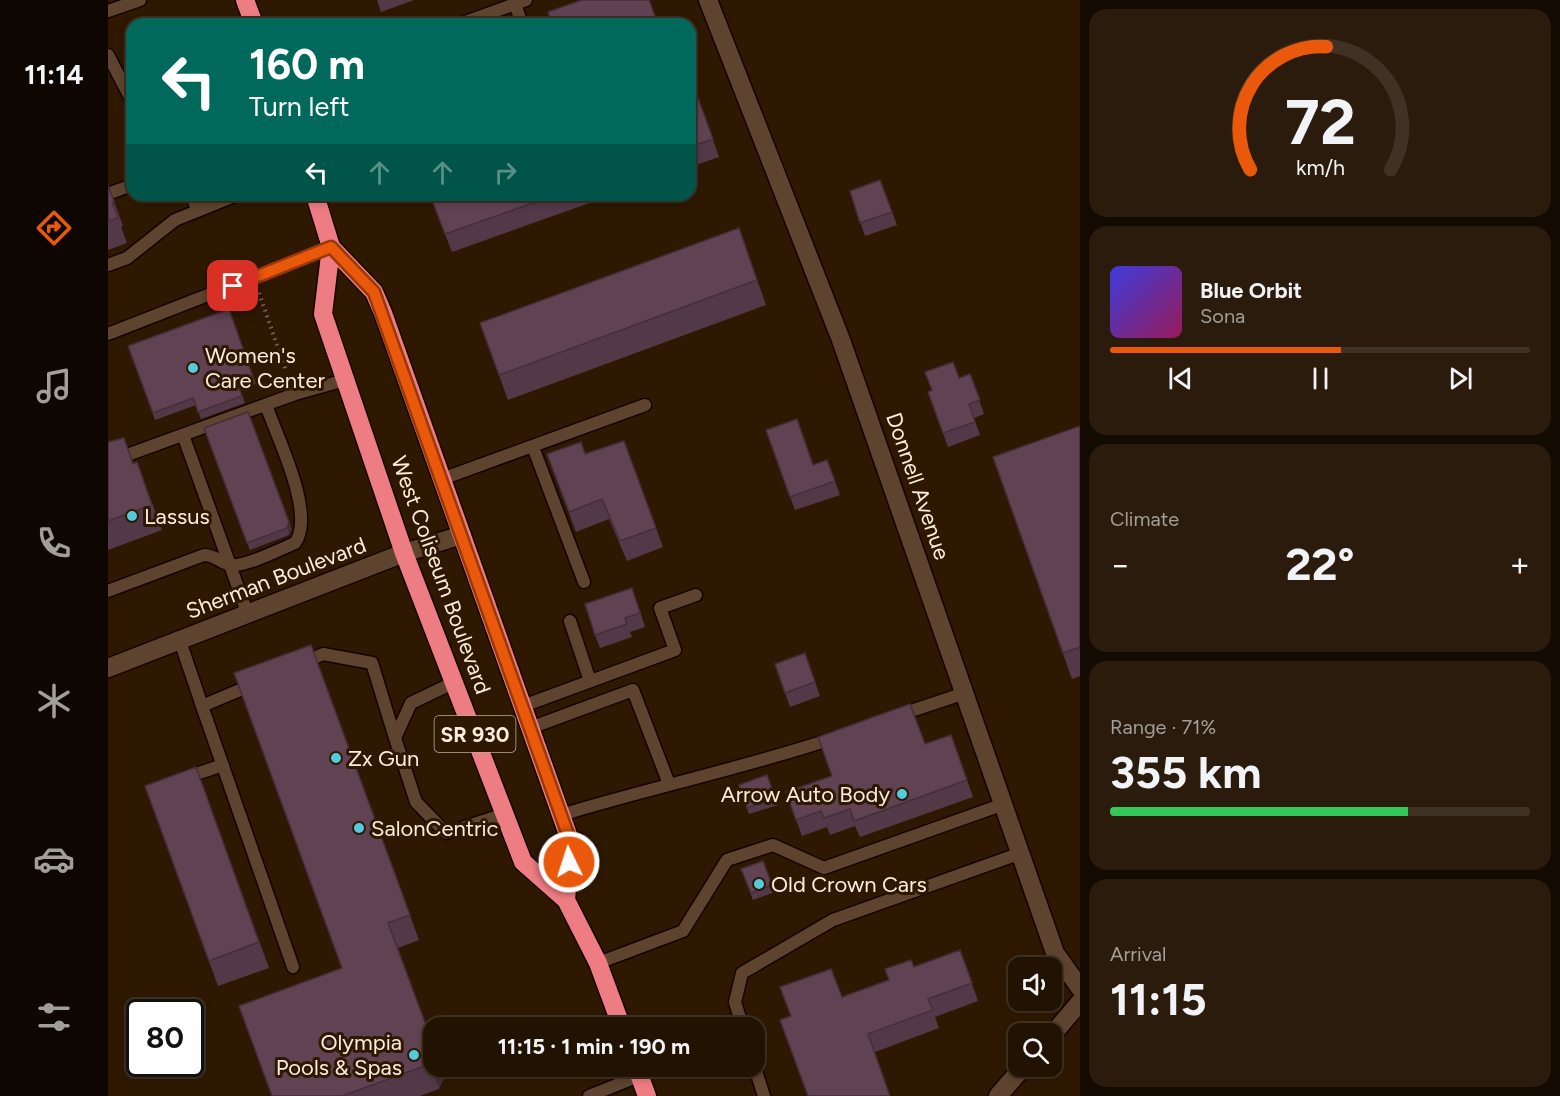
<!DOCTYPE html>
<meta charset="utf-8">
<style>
body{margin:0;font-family:Figtree,sans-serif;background:#2a1b0c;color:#f1f3f6;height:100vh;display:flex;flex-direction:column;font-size:22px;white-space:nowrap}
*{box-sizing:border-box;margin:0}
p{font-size:20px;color:#a29e99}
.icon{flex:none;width:33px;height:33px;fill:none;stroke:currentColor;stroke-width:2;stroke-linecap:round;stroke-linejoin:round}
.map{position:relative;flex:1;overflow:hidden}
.sheet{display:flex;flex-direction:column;gap:9px;padding:9px;background:#130a01;width:480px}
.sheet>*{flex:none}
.banner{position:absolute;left:18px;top:18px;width:570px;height:183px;border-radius:18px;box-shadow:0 3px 9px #0003,0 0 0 2px #3f3224;background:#00695c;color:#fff;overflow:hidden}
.controls{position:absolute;left:900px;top:957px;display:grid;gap:12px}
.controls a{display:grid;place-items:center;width:54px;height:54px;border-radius:12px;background:#221202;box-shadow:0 3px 9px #0003,0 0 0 2px #3f3224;font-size:30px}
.speed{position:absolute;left:18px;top:999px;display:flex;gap:12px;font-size:30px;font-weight:700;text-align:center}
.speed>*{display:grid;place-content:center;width:78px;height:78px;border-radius:50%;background:#221202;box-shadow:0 3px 9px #0003,0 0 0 2px #3f3224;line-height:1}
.speed .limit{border:3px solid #111;border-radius:9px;background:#fff;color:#111}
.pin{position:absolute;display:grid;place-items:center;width:51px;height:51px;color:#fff;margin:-26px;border-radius:12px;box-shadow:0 3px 9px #0006}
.me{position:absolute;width:66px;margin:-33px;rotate:356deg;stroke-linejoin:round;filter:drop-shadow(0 0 4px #0008)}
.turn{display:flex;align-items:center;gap:21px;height:126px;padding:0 24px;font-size:27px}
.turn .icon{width:78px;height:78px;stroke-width:2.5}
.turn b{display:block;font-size:42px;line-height:51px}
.lanes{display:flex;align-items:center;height:57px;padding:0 24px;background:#0003;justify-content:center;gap:30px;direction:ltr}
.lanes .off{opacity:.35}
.big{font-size:45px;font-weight:700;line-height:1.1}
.sheet .card{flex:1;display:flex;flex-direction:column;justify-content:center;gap:9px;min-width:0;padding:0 21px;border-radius:18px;background:#2a1b0c}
.sheet .dial{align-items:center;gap:0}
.dial svg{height:156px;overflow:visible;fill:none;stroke:#3f3224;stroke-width:7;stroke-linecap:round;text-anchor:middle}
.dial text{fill:#f1f3f6;stroke:none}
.song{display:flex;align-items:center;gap:18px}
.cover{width:72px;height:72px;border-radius:9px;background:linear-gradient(135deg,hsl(240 70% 55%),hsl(330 70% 35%))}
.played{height:6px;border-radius:3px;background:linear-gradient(90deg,#ea580c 55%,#3f3224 55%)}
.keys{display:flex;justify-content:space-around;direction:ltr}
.heat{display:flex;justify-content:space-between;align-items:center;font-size:33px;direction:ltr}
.charge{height:9px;border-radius:4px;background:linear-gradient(90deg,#34c759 71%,#3f3224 0)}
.trip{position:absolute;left:315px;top:1017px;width:342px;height:60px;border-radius:18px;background:#221202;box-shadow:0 3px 9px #0003,0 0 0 2px #3f3224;font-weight:700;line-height:60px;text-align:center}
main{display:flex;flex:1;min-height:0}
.tab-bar{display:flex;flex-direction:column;width:108px;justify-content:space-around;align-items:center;background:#0e0701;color:#a29e99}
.tab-bar .icon{width:42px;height:42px}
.tab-bar .selected{color:#ea580c}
.tab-bar b{font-size:27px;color:#f1f3f6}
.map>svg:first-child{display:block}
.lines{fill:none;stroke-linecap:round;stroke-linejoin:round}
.lane-casing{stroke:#150300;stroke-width:15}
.street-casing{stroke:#150300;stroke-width:21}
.secondary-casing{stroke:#150300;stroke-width:21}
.highway-casing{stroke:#150300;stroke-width:21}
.path{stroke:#7d6957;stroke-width:4;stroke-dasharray:1.5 4.5;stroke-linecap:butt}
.lane{stroke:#5e442e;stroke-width:12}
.street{stroke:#5e442e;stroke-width:18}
.secondary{stroke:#5e442e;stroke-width:18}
.highway{stroke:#ee7d83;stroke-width:18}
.wall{fill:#533947}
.shaded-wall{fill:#442e39}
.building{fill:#614252;stroke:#442e39;stroke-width:1.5}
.route-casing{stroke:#983908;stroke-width:15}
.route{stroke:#ea580c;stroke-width:10}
.poi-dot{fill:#53cbdb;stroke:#2e1802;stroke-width:2}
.labels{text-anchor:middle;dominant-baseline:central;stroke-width:6;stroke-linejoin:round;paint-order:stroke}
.shield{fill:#2e1802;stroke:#beac9c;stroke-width:1.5}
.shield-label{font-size:21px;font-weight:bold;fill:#fcecde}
.poi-label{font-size:22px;fill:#fcecde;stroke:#2e1802;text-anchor:start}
.street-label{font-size:22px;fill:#fcecde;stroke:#2e1802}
</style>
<main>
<nav class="tab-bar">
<b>11:14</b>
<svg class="icon selected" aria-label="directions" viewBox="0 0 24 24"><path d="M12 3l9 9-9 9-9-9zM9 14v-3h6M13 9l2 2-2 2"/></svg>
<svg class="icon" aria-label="music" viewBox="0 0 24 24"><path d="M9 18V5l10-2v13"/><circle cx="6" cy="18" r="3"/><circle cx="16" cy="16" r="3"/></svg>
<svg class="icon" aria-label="phone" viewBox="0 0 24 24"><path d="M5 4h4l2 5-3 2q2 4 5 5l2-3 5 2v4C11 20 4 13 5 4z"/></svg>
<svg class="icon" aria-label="climate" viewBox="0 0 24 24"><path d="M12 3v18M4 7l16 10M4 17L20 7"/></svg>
<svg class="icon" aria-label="car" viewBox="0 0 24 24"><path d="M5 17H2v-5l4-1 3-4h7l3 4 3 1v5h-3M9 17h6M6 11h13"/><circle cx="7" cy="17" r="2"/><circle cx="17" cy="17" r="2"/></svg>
<svg class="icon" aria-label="filters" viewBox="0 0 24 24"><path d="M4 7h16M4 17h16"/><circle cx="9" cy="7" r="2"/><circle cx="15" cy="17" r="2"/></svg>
</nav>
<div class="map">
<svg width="972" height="1096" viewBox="0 0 972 1096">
<rect width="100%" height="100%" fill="#2e1802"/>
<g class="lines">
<g class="lane-casing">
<path id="lane" d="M 0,11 L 32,0
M 352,24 L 407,4
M 414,24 L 407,4 L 418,0
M 0,55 L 24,101
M 0,194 L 24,185
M 84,195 L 89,210
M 0,265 L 19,258 L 67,220 L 129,195
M 0,334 L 223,247
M 75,435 L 140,615
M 425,447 L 476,582
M 0,462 L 187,394 L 237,380
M 334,479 L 537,405
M 0,591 L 96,555 C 107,555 113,563 123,565 C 137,567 173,549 187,543 C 208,514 169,437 158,405
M 462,621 L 482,681
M 72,641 L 94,706 L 146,684
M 195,663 L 215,654 L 264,663 L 287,738
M 347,682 L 303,703 L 287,738 L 308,802 L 338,833 L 397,814
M 94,706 L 185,967
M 415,706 L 567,650 L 552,608 L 588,595
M 791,715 L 857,693
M 422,728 L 525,690 L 561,784
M 76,778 L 115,765
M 453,815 C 544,787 637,768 726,738
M 490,963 L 575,931 L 619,860 L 665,845 L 716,868 L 896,804
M 635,1028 L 627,1002 L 634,973 L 725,920 L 913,853
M 646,1065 L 656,1096
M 481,1096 L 531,1076"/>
</g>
<g class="street-casing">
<path id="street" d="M 600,0 L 733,340 L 947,953 L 972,988
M 944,1035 L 972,1002
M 890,1096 L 916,1066"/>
</g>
<g class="secondary-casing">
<path id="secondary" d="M 0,668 L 296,553 L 354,535"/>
</g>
<g class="highway-casing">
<path id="highway" d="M 137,0 L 146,24
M 207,195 L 223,247 L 215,314 L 296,553 L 415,862 L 458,900 L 490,963 L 514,1028
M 223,247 L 266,292 L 275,313 L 463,843 L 458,900
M 528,1066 L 539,1096"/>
</g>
<path class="path" d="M 151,293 L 178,371"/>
<use href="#lane" class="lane"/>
<use href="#street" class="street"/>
<use href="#secondary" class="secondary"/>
<use href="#highway" class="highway"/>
</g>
<path class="wall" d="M 269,0 L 306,0 L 273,12 Z
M 590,98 L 611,157 L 582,167 L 582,101 Z
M 772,180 L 789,225 L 757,236 L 742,191 Z
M 0,185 L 15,226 L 13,227 L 19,243 L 0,250 Z
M 322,195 L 504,195 L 344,252 Z
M 631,228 L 658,305 L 400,400 L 372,323 Z
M 121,309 L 148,384 L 132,389 L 137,403 L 93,419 L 88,405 L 47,420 L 20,346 Z
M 862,374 L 876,414 L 866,418 L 872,435 L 840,447 L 820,392 Z
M 972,426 L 972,676 L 964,679 L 885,457 Z
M 96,428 L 184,529 L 181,535 L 142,550 Z
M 658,430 L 705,465 L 719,460 L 732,495 L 687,510 Z
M 516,441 L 555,547 L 519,561 L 501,519 L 468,532 L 439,454 L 477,454 Z
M 0,442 L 25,464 L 29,462 L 54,530 L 0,550 Z
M 529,602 L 537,627 L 522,632 L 524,637 L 492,648 L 487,635 Z
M 203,645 L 311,940 L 290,948 L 319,1028 L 344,1019 L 348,1028 L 326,1028 L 326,1066 L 342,1066 L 331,1089 L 312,1096 L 164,1096 L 234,968 Z
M 697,653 L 712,696 L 682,707 L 667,664 Z
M 843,735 L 865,797 L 752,837 L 747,826 L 722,835 L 719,827 L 694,836 L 678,792 Z
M 88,767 L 161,968 L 110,986 L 37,786 Z
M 659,775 L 670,805 L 641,814 L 631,785 Z
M 655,861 L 667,892 L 645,900 L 633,869 Z
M 852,950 L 870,1001 L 827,1017 L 831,1028 L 767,1052 L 734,997 L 781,980 L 806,967 Z"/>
<path class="shaded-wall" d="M 181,522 L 184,529 L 181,535 L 179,528 Z
M 344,1019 L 348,1028 L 340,1028 Z
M 326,1056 L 326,1066 L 342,1066 L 331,1089 L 322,1064 Z"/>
<path class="building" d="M 474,0 L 541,0 L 550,24 L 444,24 L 440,12 Z
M 590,98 L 605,139 L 582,147 L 582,101 Z
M 772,180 L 784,212 L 752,223 L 742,191 Z
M 0,185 L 6,201 L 4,202 L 10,218 L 0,221 Z
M 322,195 L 448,195 L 337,234 Z
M 631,228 L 649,280 L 391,375 L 372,323 Z
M 121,309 L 145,377 L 129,383 L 134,396 L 90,412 L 85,398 L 45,413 L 20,346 Z
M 845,362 L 851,378 L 862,374 L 872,400 L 861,404 L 867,422 L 835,433 L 820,392 L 824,390 L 817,372 Z
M 140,412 L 181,522 L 179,528 L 139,543 L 96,428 Z
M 689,419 L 705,465 L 719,460 L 727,481 L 682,497 L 658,430 Z
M 972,426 L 972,647 L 955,653 L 885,457 Z
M 16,438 L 25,464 L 29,462 L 44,505 L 0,521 L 0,442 Z
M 516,441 L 548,528 L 512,541 L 494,499 L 461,512 L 439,454 L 473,442 L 477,454 Z
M 524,588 L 532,613 L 517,618 L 519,624 L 487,635 L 477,604 Z
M 203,645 L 302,915 L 280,923 L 319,1028 L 344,1019 L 340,1028 L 326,1028 L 326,1056 L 322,1064 L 234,1096 L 164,1096 L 131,1006 L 234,968 L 126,673 Z
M 697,653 L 707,682 L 677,693 L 667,664 Z
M 802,704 L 817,744 L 843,735 L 859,780 L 746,821 L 742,809 L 716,818 L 713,811 L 688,820 L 678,792 L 724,776 L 710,737 Z
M 88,767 L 151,942 L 101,961 L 37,786 Z
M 659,775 L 667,798 L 639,808 L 631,785 Z
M 655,861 L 664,885 L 643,893 L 633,869 Z
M 852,950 L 864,983 L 820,999 L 825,1010 L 760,1034 L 782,1096 L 700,1096 L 672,1020 L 683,1016 L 672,987 L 723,969 L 734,997 L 781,980 L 777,969 L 803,960 L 806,967 Z"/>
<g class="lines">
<g class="route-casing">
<path id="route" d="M 125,286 L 223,247 L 266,292 L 463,843 L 461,862"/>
</g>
<use href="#route" class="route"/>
</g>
<g class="poi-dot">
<circle cx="85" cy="368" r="6"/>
<circle cx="24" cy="516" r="6"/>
<circle cx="228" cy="758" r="6"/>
<circle cx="794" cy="794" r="6"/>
<circle cx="251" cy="828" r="6"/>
<circle cx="651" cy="884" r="6"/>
<circle cx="306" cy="1055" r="6"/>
</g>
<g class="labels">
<rect class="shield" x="326.5" y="716" width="81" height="36" rx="4.5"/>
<g class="shield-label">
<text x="367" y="734">SR 930</text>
</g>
<g class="poi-label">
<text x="97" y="355">Women's<tspan x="97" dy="25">Care Center</tspan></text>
<text x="36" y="516">Lassus</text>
<text x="240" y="758">Zx Gun</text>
<text x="782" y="794" text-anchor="end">Arrow Auto Body</text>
<text x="263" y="828">SalonCentric</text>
<text x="663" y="884">Old Crown Cars</text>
<text x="294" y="1042" text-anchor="end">Olympia<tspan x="294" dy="25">Pools &amp; Spas</tspan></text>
</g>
<g class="street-label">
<text transform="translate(810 486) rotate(71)">Donnell Avenue</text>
<text transform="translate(333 575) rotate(70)">West Coliseum Boulevard</text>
<text transform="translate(168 578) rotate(-21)">Sherman Boulevard</text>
</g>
</g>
</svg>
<div class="controls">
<a><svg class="icon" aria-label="sound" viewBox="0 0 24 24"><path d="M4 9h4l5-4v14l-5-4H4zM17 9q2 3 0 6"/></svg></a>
<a><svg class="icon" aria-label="search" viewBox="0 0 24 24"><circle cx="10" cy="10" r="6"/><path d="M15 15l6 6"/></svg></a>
</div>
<div class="speed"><div class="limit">80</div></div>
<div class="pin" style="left:125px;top:286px;background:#d93025"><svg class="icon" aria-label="arrive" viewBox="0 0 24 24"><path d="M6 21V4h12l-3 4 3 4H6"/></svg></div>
<svg class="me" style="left:461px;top:862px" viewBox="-20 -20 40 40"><circle r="17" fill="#ea580c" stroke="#fff" stroke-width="3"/><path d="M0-11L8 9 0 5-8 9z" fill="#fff"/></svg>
<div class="trip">11:15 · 1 min · 190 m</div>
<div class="banner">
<div class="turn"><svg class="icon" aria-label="left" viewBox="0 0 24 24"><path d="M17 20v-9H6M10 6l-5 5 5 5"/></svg><div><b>160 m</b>Turn left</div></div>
<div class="lanes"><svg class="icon" aria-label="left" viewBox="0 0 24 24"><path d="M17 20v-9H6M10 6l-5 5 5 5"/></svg><svg class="icon off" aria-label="ahead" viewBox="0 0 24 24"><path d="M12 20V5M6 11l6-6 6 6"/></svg><svg class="icon off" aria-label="ahead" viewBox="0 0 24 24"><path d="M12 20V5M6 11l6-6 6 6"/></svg><svg class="icon off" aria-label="right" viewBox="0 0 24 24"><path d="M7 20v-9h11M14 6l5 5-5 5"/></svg></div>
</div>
</div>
<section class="sheet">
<div class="card dial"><svg viewBox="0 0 100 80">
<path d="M14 69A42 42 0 1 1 86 69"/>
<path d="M14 69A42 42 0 0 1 53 6" stroke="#ea580c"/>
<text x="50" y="56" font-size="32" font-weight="700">72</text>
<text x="50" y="72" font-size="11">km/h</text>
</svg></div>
<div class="card">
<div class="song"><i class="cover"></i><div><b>Blue Orbit</b><p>Sona</p></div></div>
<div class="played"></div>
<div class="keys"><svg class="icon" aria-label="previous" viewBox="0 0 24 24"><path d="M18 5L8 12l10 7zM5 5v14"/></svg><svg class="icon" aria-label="pause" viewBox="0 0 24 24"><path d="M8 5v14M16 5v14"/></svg><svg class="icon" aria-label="next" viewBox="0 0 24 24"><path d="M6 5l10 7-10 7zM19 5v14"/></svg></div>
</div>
<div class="card"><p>Climate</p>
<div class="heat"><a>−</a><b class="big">22°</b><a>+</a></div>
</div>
<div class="card"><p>Range · 71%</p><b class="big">355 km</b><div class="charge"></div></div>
<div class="card"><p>Arrival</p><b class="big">11:15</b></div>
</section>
</main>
